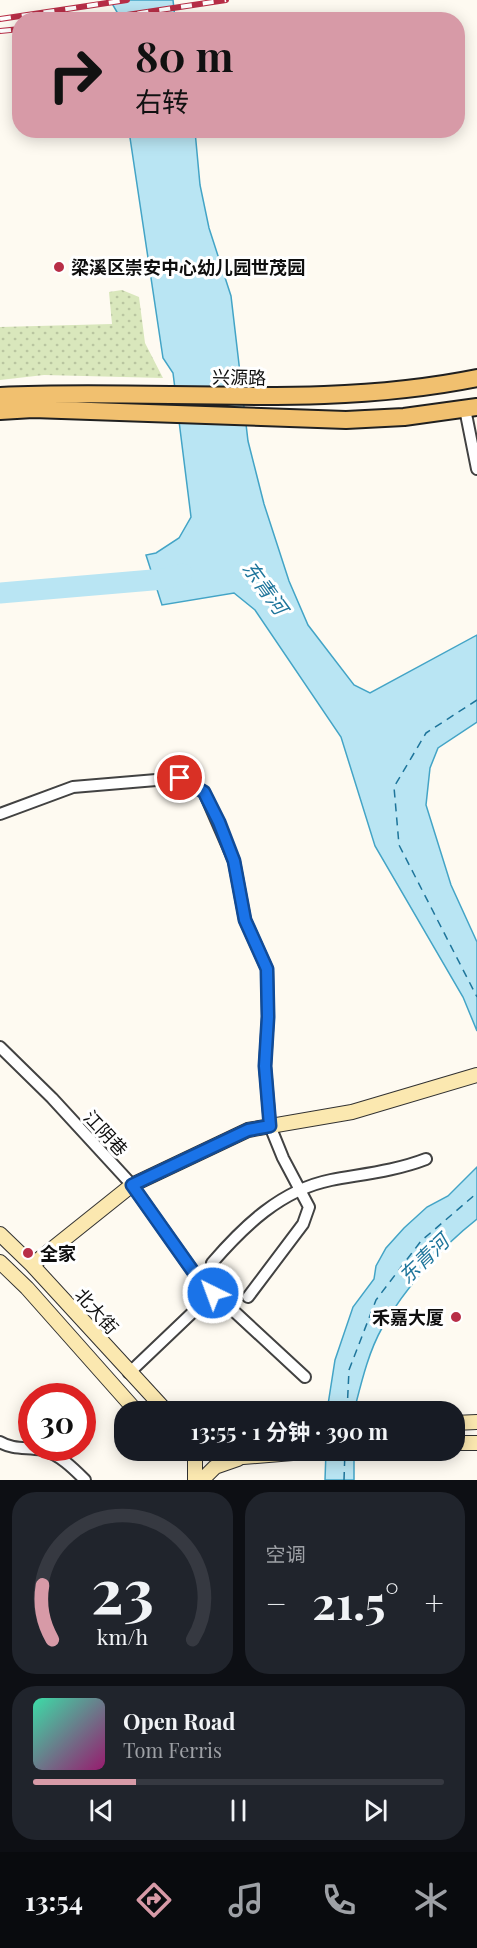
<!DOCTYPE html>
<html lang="zh">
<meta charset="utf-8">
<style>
body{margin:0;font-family:"Playfair Display","Noto Sans SC",serif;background:#20242c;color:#f1f3f6;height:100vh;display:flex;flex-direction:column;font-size:22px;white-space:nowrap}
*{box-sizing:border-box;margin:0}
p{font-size:20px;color:#9ea1a6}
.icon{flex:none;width:33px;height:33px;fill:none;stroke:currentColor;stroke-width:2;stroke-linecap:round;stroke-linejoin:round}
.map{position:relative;height:1480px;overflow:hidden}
.sheet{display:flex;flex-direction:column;gap:12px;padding:12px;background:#0d0f14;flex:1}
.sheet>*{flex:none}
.hud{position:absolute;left:12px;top:12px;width:453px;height:126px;border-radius:24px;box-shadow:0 3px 15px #0003;background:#d79aa7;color:#111;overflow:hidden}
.speed{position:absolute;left:18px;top:1383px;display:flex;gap:12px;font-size:30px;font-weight:700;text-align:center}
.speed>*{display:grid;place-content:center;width:78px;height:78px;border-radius:50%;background:#171b24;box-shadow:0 3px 15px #0003;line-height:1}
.speed .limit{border:9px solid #d22;background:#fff;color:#111}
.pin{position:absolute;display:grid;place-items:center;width:51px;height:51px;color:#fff;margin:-26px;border:3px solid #fff;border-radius:50%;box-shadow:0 2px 6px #0007}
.me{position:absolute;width:66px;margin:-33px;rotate:318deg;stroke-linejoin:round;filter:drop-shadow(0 0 4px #0008)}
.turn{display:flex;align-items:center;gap:21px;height:126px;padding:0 24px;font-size:27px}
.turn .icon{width:78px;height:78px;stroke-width:2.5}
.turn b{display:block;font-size:42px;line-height:51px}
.big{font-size:45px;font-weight:700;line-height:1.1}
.sheet .tile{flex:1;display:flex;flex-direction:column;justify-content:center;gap:9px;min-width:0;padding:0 21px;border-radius:24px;background:#20242c}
.sheet .dial{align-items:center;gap:0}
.dial svg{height:156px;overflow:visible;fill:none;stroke:#363941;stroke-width:7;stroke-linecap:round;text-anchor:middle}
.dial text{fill:#f1f3f6;stroke:none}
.song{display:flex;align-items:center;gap:18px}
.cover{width:72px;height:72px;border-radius:9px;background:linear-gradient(135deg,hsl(160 70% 55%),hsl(320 70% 35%))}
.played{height:6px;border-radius:3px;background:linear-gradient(90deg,#d79aa7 25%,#363941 25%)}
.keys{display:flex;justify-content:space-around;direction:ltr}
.heat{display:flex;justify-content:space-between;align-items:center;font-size:33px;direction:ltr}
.sheet .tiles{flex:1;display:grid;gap:12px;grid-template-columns:1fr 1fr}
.tile:last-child{grid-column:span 2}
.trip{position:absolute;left:114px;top:1401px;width:351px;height:60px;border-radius:24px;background:#171b24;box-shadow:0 3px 15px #0003;font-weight:700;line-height:60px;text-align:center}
.tabs{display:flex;height:96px;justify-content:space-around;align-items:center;background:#090b0e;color:#9ea1a6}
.tabs .icon{width:42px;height:42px}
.tabs .active{color:#d79aa7}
.tabs b{font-size:27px;color:#f1f3f6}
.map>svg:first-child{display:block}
.garden{fill:url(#garden-dots)}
.water{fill:#b9e5f3;stroke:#43a4c6;stroke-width:1.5}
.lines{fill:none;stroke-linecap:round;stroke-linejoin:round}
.river{stroke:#b9e5f3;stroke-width:21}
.ferry{stroke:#1e759b;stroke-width:1.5;stroke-dasharray:8 6;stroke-linecap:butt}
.street-casing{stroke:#424242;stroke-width:14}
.secondary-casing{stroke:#313131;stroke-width:16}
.primary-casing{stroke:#202020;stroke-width:20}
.street{stroke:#fff;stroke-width:10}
.secondary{stroke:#fbe8b0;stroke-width:14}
.primary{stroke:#f1c06f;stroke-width:16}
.rail-casing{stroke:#b82e47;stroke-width:6}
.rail{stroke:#fff;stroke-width:4;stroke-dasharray:11;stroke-linecap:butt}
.route-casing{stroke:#114b97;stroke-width:15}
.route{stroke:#1a73e8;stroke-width:10}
.poi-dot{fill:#b82e47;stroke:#fff;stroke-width:2}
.labels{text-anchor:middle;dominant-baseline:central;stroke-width:6;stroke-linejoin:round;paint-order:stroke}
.poi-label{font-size:18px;font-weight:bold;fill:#0f0f0f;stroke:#fff;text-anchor:start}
.street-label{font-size:18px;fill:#0f0f0f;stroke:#fff}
.water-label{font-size:20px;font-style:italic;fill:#1e759b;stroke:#fff}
</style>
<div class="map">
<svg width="477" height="1480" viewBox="0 0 477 1480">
<defs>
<pattern id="garden-dots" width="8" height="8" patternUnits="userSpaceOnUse" patternTransform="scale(1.5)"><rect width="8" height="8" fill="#d9e7bc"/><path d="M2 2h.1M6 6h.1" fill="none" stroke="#b9c5a0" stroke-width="1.8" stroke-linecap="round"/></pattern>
</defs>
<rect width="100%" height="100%" fill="#fefaf1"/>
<path class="garden" d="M 122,290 L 139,297 L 145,343 L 163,378 L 44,375 L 0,380 L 0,327 L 112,324 L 109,292 Z"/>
<path class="water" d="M 110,0 L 173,0 L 175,19 L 121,19 Z
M 129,131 L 195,131 L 200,185 L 209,228 L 231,296 L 248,441 L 264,504 L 289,581 L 308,625 L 354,685 L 370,693 L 477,635 L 477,722 L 438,748 L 430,768 L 426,805 L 451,885 L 477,942 L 477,1031 L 463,997 L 375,846 L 341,737 L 255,610 L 234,593 L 162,605 L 146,555 L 156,553 L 179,538 L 191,517 L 173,373 L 163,358 Z
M 477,1167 L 477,1219 C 440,1248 406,1287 382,1328 C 368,1353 361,1384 354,1411 L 327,1411 L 335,1360 L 353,1307 L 374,1279 L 376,1266 L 386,1248 L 404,1228 L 427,1207 L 448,1196 Z
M 326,1451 L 354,1451 L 354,1480 L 325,1480 Z"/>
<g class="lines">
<path class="river" d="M 0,593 L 164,579 L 182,574"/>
<path class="ferry" d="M 477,700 L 426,733 L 394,787 L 399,845 L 477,997
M 347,1412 L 349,1370 L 376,1300 L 421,1241 L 477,1193
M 344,1480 L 345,1450"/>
<g class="street-casing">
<path id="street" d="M 465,409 L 477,469
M 0,814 L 73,787 L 180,778 L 204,792 L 234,861 L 245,920 L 267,969 L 268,1016 L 265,1066 L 270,1126 L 283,1158 L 309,1207 L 303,1224 L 248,1297
M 0,1047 L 52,1098 L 132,1185 L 197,1277 L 305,1377
M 212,1263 C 244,1226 281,1190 331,1180 C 363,1174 395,1171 426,1159
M 129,1373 L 213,1293
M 0,1442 C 13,1450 27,1447 42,1450 C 59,1454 73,1468 85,1480"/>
</g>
<g class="secondary-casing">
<path id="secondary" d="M 0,1234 L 32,1265 L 167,1412
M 0,1262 L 27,1288 L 137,1412
M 32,1265 L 132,1185 L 248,1130 L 352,1112 L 477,1075
M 454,1423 L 477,1422
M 454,1443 L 477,1443
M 192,1450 L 243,1457 L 329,1450
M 195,1450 L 195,1480
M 202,1480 L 215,1467 L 238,1459"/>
</g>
<g class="primary-casing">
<path id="primary" d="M 0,396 C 159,388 319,410 477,378
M 0,411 L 33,409 L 346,420 L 404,417 L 477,407"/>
</g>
<use href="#street" class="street"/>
<use href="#secondary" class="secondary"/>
<use href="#primary" class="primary"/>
<g class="rail-casing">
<path id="rail" d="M 0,19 L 127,0
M 94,20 L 226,0
M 0,31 L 20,29"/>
</g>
<use href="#rail" class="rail"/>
</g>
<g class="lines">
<g class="route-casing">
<path id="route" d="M 180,778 L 204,792 L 219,822 L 234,861 L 245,920 L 267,969 L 268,1017 L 265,1066 L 270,1126 L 248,1130 L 132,1185 L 197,1277 L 213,1293"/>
</g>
<use href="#route" class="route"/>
</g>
<g class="poi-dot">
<circle cx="59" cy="267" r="6"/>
<circle cx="28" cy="1253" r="6"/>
<circle cx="456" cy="1317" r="6"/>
</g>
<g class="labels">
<g class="poi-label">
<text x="71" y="267">梁溪区崇安中心幼儿园世茂园</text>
<text x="40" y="1253">全家</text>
<text x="444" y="1317" text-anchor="end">禾嘉大厦</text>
</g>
<g class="street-label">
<text transform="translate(239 377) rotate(1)">兴源路</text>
<text transform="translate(106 1133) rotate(47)">江阴巷</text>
<text transform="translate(97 1311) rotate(48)">北大街</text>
</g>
<g class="water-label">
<text transform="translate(266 587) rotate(54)">东青河</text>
<text transform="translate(423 1258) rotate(-44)">东青河</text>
</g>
</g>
</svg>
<div class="speed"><div class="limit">30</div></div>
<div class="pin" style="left:180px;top:778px;background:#d93025"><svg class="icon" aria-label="arrive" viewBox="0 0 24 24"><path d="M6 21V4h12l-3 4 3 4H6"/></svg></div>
<svg class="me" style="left:213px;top:1293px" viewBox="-20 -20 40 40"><circle r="17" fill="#1a73e8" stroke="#fff" stroke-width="3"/><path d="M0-11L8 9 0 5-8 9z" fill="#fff"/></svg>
<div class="trip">13:55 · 1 分钟 · 390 m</div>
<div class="hud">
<div class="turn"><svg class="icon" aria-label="right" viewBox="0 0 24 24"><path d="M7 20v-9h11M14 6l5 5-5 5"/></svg><div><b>80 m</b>右转</div></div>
</div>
</div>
<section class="sheet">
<div class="tiles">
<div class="tile dial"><svg viewBox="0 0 100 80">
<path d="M14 69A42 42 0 1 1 86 69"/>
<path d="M14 69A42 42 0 0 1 9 41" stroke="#d79aa7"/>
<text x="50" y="56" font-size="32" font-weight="700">23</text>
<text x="50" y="72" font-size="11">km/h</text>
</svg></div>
<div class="tile"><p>空调</p>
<div class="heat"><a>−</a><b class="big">21.5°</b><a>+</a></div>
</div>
<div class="tile">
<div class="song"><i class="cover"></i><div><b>Open Road</b><p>Tom Ferris</p></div></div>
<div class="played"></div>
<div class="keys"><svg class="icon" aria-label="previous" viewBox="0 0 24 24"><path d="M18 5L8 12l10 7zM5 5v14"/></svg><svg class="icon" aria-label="pause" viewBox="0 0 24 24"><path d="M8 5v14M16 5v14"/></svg><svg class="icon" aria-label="next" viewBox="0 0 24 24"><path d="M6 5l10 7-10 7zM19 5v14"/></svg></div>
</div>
</div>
</section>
<nav class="tabs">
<b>13:54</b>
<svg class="icon active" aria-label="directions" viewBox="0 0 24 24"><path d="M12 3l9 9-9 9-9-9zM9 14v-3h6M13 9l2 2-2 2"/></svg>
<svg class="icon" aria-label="music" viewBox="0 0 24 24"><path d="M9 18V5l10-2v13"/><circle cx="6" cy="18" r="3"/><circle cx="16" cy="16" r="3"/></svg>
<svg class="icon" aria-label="phone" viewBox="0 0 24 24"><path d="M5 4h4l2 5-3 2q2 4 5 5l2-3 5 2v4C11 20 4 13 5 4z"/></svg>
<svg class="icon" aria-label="climate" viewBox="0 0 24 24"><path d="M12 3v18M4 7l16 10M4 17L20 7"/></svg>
</nav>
